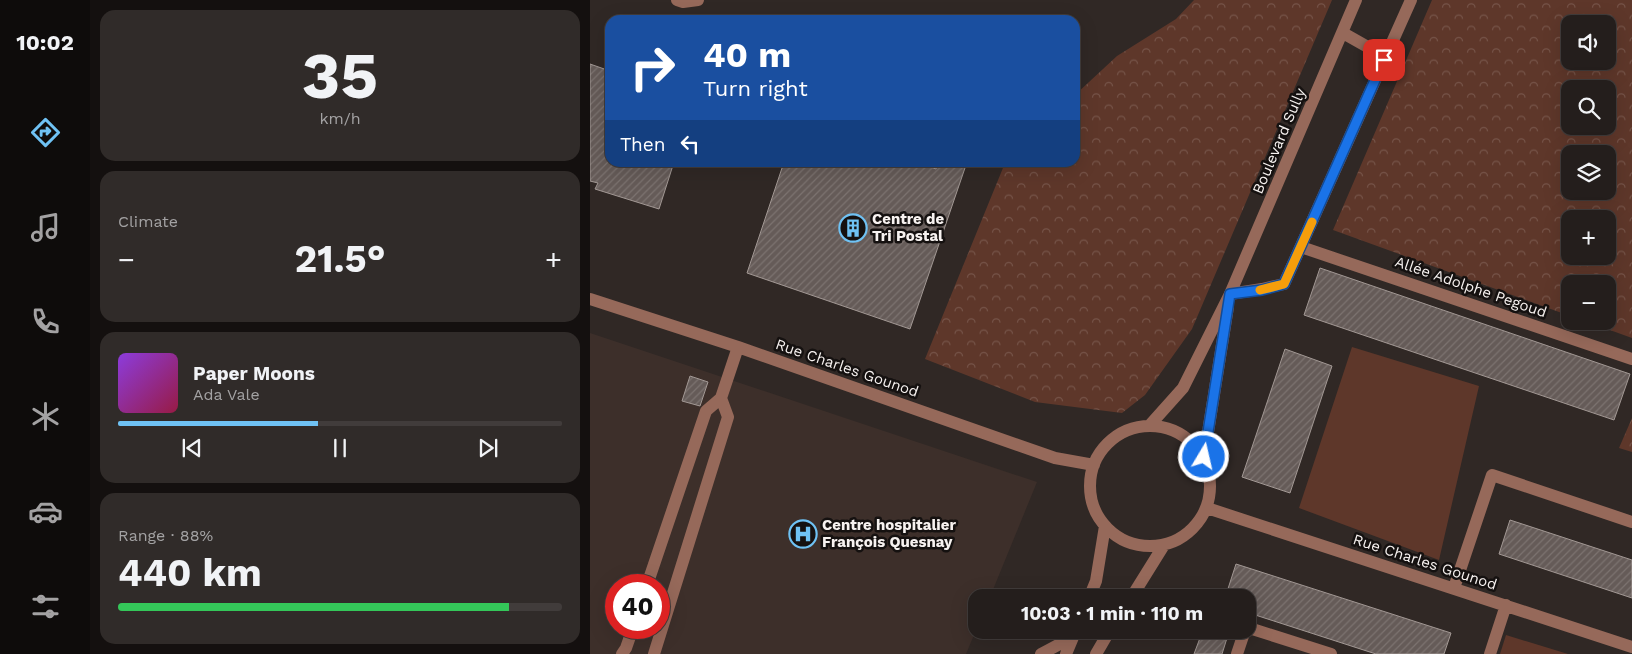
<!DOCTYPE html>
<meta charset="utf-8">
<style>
body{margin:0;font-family:"Work Sans",sans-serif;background:#302b29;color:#f1f3f6;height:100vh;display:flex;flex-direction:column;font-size:19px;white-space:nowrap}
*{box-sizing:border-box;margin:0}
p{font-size:16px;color:#a3a2a3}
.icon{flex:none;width:28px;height:28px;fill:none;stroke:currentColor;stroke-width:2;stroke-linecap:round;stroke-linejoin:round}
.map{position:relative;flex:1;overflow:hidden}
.sheet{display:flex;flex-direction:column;gap:10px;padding:10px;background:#14100f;width:500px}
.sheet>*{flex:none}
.hud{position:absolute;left:15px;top:15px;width:475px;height:152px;border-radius:15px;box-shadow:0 5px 20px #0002,0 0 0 1px #413c3b;background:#1a4fa0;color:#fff;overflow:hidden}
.tools{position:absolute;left:971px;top:15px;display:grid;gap:10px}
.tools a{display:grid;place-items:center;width:55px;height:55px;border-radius:10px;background:#241e1c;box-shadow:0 5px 20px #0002,0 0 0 1px #413c3b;font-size:25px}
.speed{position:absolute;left:15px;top:574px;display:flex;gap:10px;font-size:25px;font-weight:700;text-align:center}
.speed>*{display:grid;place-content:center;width:65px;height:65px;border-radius:50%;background:#241e1c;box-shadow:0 5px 20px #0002,0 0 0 1px #413c3b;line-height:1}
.speed .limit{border:8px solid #d22;background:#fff;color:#111}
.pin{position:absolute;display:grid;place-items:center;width:42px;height:42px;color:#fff;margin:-21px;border-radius:10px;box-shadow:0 2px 8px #0006}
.me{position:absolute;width:55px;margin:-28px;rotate:9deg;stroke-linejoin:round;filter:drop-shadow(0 0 4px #0008)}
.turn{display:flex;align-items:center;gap:18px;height:105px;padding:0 15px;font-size:22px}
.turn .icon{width:65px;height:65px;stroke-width:2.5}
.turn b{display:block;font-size:35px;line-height:42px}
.then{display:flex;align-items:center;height:48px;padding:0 15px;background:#0003;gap:10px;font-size:19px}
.big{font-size:38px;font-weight:700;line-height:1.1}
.sheet .tile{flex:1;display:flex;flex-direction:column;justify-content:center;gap:8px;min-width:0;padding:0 18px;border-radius:15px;background:#302b29}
.sheet .dial{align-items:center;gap:0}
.dial b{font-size:65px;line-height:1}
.song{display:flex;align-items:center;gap:15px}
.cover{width:60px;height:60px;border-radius:8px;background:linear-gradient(135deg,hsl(270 70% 55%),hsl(340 70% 35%))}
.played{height:5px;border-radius:2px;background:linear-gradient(90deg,#6fc2f4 45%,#413c3b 45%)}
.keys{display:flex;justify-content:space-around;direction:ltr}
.heat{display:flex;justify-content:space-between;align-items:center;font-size:28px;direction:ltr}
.charge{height:8px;border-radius:4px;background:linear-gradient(90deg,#34c759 88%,#413c3b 0)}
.trip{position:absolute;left:378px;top:589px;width:288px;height:50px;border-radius:15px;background:#241e1c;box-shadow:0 5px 20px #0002,0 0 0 1px #413c3b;font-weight:700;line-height:50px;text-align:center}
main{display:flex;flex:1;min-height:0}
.dock{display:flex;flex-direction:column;width:90px;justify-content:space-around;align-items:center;background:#0e0c0b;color:#a3a2a3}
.dock .icon{width:35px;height:35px}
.dock .selected{color:#6fc2f4}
.dock b{font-size:22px;color:#f1f3f6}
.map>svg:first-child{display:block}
.built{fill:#3d2f2a;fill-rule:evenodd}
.forest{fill:url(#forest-crowns);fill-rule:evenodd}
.park{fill:#5e372a}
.building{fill:url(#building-hatch);stroke:#a29894}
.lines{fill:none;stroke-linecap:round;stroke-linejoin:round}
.minor{stroke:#96695a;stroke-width:12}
.route-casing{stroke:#114b97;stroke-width:12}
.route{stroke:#1a73e8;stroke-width:9}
.slow{stroke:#f59e0b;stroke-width:9}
.labels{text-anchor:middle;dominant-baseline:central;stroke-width:5;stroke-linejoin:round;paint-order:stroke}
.street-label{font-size:15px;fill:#f7f2f0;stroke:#151110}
.poi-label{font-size:15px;font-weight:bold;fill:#f7f2f0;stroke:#151110;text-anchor:start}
</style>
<main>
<nav class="dock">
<b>10:02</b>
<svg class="icon selected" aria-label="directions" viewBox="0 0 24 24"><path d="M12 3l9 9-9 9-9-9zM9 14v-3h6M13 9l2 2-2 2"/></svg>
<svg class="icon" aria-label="music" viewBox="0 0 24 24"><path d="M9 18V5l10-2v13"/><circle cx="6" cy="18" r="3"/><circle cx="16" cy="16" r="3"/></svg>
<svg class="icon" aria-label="phone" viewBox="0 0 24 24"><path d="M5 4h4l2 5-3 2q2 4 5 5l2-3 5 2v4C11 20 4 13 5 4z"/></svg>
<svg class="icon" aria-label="climate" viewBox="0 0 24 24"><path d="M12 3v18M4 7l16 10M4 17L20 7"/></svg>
<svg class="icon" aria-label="car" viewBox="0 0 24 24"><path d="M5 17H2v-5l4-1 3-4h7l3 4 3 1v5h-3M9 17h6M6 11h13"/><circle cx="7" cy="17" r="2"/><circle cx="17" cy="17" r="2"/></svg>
<svg class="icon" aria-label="filters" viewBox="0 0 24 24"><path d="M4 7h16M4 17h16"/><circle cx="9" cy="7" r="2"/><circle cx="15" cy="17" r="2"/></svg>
</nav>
<section class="sheet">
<div class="tile dial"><b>35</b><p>km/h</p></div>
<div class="tile"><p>Climate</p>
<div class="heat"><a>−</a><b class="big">21.5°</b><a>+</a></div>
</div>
<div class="tile">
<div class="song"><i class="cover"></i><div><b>Paper Moons</b><p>Ada Vale</p></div></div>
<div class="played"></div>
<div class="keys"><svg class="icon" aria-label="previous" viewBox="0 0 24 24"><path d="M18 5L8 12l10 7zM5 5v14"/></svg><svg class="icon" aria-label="pause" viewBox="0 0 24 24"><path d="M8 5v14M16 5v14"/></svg><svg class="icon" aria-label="next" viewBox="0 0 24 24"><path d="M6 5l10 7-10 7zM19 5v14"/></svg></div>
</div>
<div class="tile"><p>Range · 88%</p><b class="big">440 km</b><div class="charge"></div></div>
</section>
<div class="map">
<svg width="1042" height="654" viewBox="0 0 1042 654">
<defs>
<pattern id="forest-crowns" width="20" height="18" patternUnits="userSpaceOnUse" patternTransform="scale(1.25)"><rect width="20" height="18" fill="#5e372a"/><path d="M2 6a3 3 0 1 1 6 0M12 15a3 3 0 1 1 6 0" fill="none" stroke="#765449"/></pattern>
<pattern id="building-hatch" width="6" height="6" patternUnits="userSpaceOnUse" patternTransform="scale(1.25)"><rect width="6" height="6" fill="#655b58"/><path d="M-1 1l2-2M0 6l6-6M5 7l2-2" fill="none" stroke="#7c7370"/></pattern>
</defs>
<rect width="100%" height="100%" fill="#302825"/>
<path class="built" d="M 0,333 L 447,482 L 400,597 L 386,598 L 386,630 L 376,654 L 0,654 ZM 26,585 L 69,585 L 69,628 L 26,628 Z"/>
<path class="forest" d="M 604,0 L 742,0 L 602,329 L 555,395 L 532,413 L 445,402 L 335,359 L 415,163 L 485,162 L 485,95 L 527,56 L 586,19 Z
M 842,0 L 1042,0 L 1042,338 L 995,321 L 1018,321 L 1018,284 L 980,284 L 980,316 L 743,230 ZM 980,24 L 1018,24 L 1018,61 L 980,61 ZM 980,89 L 1018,89 L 1018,126 L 980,126 ZM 980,154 L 1018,154 L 1018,191 L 980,191 ZM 980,219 L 1018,219 L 1018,256 L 980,256 Z
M 1042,418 L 1042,452 L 1029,448 Z"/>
<path class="park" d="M 762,347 L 889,386 L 849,560 L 709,508 Z
M 916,635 L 978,654 L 910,654 Z"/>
<path class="building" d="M 0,64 L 20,71 L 20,162 L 84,162 L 69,209 L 5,189 L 8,183 L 0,181 Z
M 194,162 L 328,162 L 346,169 L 348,162 L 377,162 L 320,329 L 157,273 Z
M 730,268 L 1040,374 L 1024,420 L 714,315 Z
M 695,349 L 742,366 L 700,493 L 652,477 Z
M 100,376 L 118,382 L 110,406 L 92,401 Z
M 920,520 L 1042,560 L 1042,598 L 909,554 Z
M 646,564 L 861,633 L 854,654 L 786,654 L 656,612 L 656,598 L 635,598 Z
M 613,630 L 637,638 L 632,654 L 604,654 Z"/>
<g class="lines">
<path class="minor" d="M 87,0 L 93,2 L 108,0
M 753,33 L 776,46 L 794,60
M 711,247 L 1042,359
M 640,294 L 672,289 L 694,284 L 821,0
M 0,299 L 148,347 L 465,458 L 504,465
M500 486a60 60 0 1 1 120 0a60 60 0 1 1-120 0Z
M 559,426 L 593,388 L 640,294 L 766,0
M 614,457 L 638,307
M 617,508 L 1042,647
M 57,585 L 116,411 L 131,398
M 864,588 L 902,475 L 1042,522
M 499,598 L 506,581 L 515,526
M 541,598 L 574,545
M 656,627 L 741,654
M 32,654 L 36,648 L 43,628
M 64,654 L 138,417 L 131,398 L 148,347
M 451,654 L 483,637
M 476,654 L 484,635
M 506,654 L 520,630
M 647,654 L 655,630
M 900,654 L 916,605"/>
</g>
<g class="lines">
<g class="route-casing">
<path id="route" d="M 614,457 L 640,294 L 672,290 L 694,284 L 794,60"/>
</g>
<use href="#route" class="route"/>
<path class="slow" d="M 670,290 L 694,284 L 722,222"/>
</g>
<defs>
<g id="building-ring" transform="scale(1.4375)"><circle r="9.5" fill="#151110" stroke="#6fc2f4" stroke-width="1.5"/><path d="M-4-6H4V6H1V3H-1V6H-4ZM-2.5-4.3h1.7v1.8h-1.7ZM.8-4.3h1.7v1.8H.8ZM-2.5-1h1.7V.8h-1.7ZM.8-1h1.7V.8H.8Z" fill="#6fc2f4"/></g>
<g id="hospital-ring" transform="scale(1.4375)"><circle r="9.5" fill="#151110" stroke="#6fc2f4" stroke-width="1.5"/><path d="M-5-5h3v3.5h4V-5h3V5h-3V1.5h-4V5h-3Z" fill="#6fc2f4"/></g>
</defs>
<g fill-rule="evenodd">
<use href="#building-ring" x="263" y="228"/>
<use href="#hospital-ring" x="213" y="534"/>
</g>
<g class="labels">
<g class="street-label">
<text transform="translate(689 141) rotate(-67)">Boulevard Sully</text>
<text transform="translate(881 287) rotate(19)">Allée Adolphe Pegoud</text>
<text transform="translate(257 368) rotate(19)">Rue Charles Gounod</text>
<text transform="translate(835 562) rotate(18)">Rue Charles Gounod</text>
</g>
<g class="poi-label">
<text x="282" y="219">Centre de<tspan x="282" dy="17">Tri Postal</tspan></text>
<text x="232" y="525">Centre hospitalier<tspan x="232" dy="17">François Quesnay</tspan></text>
</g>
</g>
</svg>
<div class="tools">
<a><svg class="icon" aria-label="sound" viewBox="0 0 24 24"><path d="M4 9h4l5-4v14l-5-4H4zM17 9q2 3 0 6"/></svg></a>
<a><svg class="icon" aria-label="search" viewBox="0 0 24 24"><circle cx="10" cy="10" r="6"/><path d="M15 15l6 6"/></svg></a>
<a><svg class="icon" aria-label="layers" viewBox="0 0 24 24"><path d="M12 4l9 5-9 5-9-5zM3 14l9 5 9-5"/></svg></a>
<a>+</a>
<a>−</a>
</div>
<div class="speed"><div class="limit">40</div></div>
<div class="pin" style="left:794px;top:60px;background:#d93025"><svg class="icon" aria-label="arrive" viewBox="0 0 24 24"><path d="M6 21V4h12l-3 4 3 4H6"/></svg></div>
<svg class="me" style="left:614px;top:457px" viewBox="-20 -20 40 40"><circle r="17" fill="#1a73e8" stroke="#fff" stroke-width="3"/><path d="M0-11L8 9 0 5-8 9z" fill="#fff"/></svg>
<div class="trip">10:03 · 1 min · 110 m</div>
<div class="hud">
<div class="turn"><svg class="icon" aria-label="right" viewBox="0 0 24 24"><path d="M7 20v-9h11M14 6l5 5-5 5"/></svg><div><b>40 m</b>Turn right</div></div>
<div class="then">Then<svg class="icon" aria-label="left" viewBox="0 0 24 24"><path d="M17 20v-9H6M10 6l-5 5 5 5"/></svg></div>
</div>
</div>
</main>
